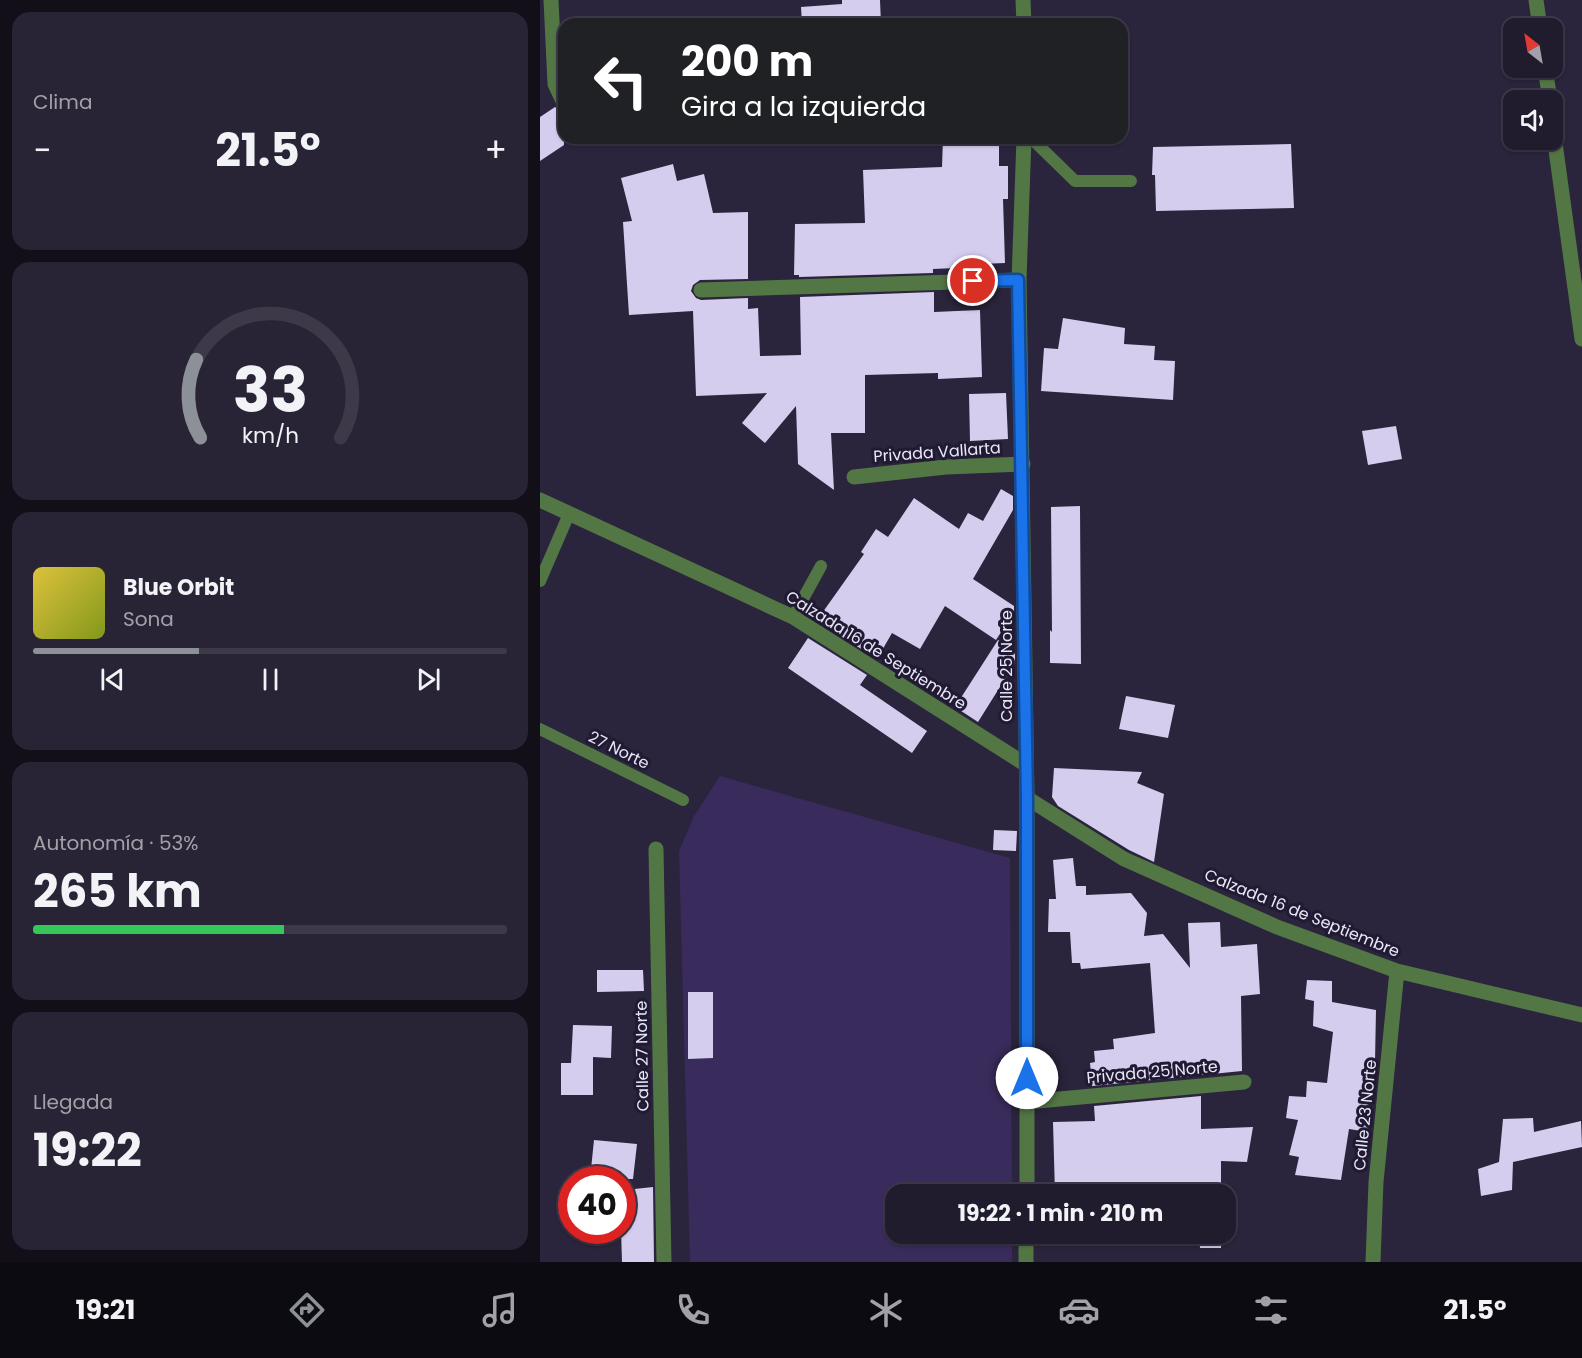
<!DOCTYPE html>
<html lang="es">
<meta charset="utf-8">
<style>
body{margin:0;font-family:Poppins,sans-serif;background:#282435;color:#f1f3f6;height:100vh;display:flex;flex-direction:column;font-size:22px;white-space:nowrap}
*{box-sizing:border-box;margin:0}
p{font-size:20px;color:#a2a1aa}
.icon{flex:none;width:33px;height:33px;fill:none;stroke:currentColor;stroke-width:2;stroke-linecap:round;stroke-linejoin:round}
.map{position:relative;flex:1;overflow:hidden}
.side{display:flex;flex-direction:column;gap:12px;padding:12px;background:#120f19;width:540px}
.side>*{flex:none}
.hud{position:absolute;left:18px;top:18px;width:570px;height:126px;border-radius:18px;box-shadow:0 2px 4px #0004,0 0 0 2px #3d3949;background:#202124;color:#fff;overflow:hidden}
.needle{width:39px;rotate:329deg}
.fabs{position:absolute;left:963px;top:18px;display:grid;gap:12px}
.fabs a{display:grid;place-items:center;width:60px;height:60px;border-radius:12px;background:#201b2d;box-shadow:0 2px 4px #0004,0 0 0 2px #3d3949;font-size:30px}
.speed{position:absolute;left:18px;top:1166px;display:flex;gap:12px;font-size:30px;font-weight:700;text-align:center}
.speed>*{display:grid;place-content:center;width:78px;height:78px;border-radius:50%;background:#201b2d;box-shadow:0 2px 4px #0004,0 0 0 2px #3d3949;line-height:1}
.speed .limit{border:9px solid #d22;background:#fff;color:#111}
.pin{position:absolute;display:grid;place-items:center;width:51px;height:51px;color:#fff;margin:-26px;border:3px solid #fff;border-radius:50%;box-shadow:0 2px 6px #0007}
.me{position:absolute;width:66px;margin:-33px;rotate:0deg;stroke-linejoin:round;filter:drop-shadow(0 0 4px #0008)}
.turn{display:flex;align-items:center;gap:21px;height:126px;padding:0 24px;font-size:27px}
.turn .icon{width:78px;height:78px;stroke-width:2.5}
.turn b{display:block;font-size:42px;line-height:51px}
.big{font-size:45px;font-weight:700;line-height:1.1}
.side .widget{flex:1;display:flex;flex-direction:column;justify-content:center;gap:9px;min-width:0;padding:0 21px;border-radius:18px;background:#282435}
.side .dial{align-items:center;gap:0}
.dial svg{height:156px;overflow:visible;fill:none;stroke:#3d3949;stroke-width:7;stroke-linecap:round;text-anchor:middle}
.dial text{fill:#f1f3f6;stroke:none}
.song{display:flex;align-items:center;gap:18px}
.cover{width:72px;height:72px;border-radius:9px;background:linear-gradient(135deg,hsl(50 70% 55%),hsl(70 70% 35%))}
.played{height:6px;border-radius:3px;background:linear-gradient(90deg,#8c9099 35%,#3d3949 35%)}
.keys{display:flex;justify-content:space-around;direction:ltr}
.heat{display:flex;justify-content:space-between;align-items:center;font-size:33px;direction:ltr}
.charge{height:9px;border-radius:4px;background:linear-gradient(90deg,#34c759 53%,#3d3949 0)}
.trip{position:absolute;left:345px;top:1184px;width:351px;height:60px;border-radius:18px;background:#201b2d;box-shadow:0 2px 4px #0004,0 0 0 2px #3d3949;font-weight:700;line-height:60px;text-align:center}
.tabs{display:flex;height:96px;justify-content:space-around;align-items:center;background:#0d0b12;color:#a2a1aa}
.tabs .icon{width:42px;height:42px}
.tabs .current{color:#8c9099}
.tabs b{font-size:27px;color:#f1f3f6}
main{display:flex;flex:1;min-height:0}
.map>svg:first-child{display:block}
.green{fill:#392b5b}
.building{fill:#d4cdee}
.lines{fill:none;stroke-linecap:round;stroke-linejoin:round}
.service{stroke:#537645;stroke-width:12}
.minor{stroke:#537645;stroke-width:15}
.tertiary{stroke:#537645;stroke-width:15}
.route-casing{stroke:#114b97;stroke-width:15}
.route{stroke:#1a73e8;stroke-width:10}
.labels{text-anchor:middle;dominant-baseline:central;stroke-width:6;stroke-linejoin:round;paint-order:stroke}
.street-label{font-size:16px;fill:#eae7f8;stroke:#201a32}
</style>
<main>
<section class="side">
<div class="widget"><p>Clima</p>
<div class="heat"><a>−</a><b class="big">21.5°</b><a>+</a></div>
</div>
<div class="widget dial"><svg viewBox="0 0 100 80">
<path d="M14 69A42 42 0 1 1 86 69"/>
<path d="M14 69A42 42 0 0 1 12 29" stroke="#8c9099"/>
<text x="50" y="56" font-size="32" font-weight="700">33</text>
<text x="50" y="72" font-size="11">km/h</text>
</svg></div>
<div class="widget">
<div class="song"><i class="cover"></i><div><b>Blue Orbit</b><p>Sona</p></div></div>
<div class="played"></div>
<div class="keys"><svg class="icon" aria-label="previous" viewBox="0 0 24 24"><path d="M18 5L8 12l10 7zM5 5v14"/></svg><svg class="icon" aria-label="pause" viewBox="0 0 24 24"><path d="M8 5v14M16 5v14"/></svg><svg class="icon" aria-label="next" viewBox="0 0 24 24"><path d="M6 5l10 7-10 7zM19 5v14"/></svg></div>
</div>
<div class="widget"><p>Autonomía · 53%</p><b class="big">265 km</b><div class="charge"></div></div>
<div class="widget"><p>Llegada</p><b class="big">19:22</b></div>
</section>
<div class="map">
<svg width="1042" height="1262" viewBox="0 0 1042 1262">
<rect width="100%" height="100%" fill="#2a243c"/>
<path class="green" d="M 180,776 L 470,858 L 472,1194 L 356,1194 L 356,1233 L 472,1233 L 472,1262 L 150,1262 L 139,851 L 154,816 Z"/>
<path class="building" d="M 302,0 L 340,0 L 341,24 L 262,24 L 261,7 L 302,4 Z
M 15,107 L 24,113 L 24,145 L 0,161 L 0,117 Z
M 403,138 L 459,138 L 459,166 L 468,166 L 468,199 L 463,199 L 465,263 L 416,265 L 416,268 L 393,269 L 393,273 L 259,277 L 259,275 L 254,275 L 255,224 L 325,223 L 323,170 L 402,167 Z
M 751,144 L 754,208 L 616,211 L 615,175 L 612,175 L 613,147 Z
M 133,164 L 137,181 L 164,174 L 173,213 L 208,212 L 208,279 L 160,280 L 153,285 L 151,291 L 156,298 L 161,300 L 208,298 L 208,309 L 218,308 L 220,356 L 261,355 L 260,297 L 394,292 L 394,312 L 440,310 L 442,377 L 398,379 L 398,373 L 325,375 L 325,433 L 291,433 L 294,490 L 258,464 L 256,406 L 225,443 L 202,423 L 227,393 L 156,396 L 153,311 L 89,315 L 83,222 L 92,221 L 81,178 Z
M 523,318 L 585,328 L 584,344 L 615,346 L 614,360 L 635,361 L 633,400 L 501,391 L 504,348 L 518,349 Z
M 466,393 L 468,439 L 430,441 L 429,394 Z
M 856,426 L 862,459 L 828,465 L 822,431 Z
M 461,489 L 473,496 L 473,510 L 433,579 L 474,606 L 474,612 L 456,640 L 405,606 L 380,649 L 352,633 L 337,659 L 279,622 L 280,616 L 324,554 L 321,552 L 336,529 L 348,537 L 374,498 L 419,529 L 428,513 L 443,521 Z
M 540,506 L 541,664 L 510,663 L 510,630 L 512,632 L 511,507 Z
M 268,638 L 327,675 L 320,685 L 387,731 L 372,753 L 248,668 Z
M 458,640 L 475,651 L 475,663 L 438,722 L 415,707 Z
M 586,696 L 635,705 L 628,738 L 579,729 Z
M 514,768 L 602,772 L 597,783 L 624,794 L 614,862 L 589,850 L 518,806 L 512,797 Z
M 454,830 L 477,831 L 476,851 L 453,850 Z
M 533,858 L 536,886 L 546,886 L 546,895 L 591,893 L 607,913 L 604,936 L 623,934 L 650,968 L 648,923 L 680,922 L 681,947 L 717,944 L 720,994 L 701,996 L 702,1071 L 552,1086 L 550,1063 L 555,1062 L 554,1051 L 574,1049 L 573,1039 L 615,1033 L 610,963 L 541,969 L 540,963 L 532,963 L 530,932 L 508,932 L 509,899 L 516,899 L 513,860 Z
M 57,970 L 103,970 L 104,991 L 57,992 Z
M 767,980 L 792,981 L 792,1002 L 836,1010 L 835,1062 L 829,1061 L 828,1132 L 809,1129 L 801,1180 L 755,1175 L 759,1157 L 749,1155 L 758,1120 L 746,1118 L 749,1096 L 766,1097 L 767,1081 L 787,1083 L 793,1032 L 773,1026 L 774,1001 L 765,999 Z
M 148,992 L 173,992 L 173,1058 L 148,1059 Z
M 33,1025 L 72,1026 L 71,1058 L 53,1057 L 53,1095 L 21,1095 L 21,1063 L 31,1063 Z
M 661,1096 L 661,1129 L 713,1127 L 707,1162 L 681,1161 L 681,1194 L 515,1194 L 513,1122 L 555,1121 L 554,1106 Z
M 993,1118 L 994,1132 L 1041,1121 L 1042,1147 L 973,1162 L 972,1190 L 941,1196 L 938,1169 L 959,1162 L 963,1119 Z
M 54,1140 L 97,1144 L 93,1179 L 50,1179 Z
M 113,1187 L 114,1262 L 82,1262 L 81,1230 L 84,1230 L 85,1190 Z
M 659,1233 L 681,1233 L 681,1248 L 660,1248 Z"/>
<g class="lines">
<path class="service" d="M 491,138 L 535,181 L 591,181
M 0,581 L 29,514
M 253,617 L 281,566
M 0,729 L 143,800"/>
<path class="minor" d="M 11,0 L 15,84 L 24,103
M 996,0 L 1000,28
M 1005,68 L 1010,100
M 1012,121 L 1042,339
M 161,290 L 479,280
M 314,477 L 406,467 L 483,464
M 0,500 L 253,617 L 485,764
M 487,798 L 584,859 L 737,927 L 857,971 L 1042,1015
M 116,849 L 124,1262
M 487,1102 L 704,1082
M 833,1262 L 836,1182 L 857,971"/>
<path class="tertiary" d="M 483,0 L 484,24
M 484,138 L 479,280 L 487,798 L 487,1194
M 486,1262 L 486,1233"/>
</g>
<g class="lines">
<g class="route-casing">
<path id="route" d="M 433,281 L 478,280 L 487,798 L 487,1078"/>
</g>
<use href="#route" class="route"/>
</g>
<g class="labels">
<g class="street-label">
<text transform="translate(397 452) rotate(-4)">Privada Vallarta</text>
<text transform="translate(336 650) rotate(32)">Calzada 16 de Septiembre</text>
<text transform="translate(466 666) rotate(-90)">Calle 25 Norte</text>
<text transform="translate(79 750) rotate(26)">27 Norte</text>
<text transform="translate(762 913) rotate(22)">Calzada 16 de Septiembre</text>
<text transform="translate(102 1056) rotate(-91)">Calle 27 Norte</text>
<text transform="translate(612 1072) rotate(-5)">Privada 25 Norte</text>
<text transform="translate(825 1115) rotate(-84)">Calle 23 Norte</text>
</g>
</g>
</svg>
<div class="fabs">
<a><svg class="needle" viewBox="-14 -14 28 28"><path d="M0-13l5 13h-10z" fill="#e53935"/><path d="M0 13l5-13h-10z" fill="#a2a1aa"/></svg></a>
<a><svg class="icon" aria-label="sound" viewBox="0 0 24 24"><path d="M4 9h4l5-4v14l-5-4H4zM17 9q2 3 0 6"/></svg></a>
</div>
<div class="speed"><div class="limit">40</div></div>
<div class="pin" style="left:433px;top:281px;background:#d93025"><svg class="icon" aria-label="arrive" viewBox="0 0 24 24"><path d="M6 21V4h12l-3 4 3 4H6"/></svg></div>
<svg class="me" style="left:487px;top:1078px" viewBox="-20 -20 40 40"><circle r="19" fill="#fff"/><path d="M0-13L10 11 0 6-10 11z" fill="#1a73e8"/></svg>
<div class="trip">19:22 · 1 min · 210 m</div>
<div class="hud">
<div class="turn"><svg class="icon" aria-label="left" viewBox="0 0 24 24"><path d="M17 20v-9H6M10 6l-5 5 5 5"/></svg><div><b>200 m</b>Gira a la izquierda</div></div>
</div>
</div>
</main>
<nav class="tabs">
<b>19:21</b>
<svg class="icon current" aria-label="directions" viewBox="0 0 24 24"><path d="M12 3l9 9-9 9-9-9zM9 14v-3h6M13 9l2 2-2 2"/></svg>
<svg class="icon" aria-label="music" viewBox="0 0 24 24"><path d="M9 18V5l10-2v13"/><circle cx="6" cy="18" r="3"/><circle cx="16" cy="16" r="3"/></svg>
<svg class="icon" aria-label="phone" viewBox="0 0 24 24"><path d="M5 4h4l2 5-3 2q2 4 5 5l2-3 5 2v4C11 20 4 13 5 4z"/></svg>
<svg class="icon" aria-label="climate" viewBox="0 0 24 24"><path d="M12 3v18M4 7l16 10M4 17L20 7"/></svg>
<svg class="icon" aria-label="car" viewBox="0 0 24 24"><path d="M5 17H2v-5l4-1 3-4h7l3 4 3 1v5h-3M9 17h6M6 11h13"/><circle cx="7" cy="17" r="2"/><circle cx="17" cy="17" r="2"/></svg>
<svg class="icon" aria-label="filters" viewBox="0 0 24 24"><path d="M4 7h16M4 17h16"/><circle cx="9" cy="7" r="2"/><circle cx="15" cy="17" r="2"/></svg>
<b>21.5°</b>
</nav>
